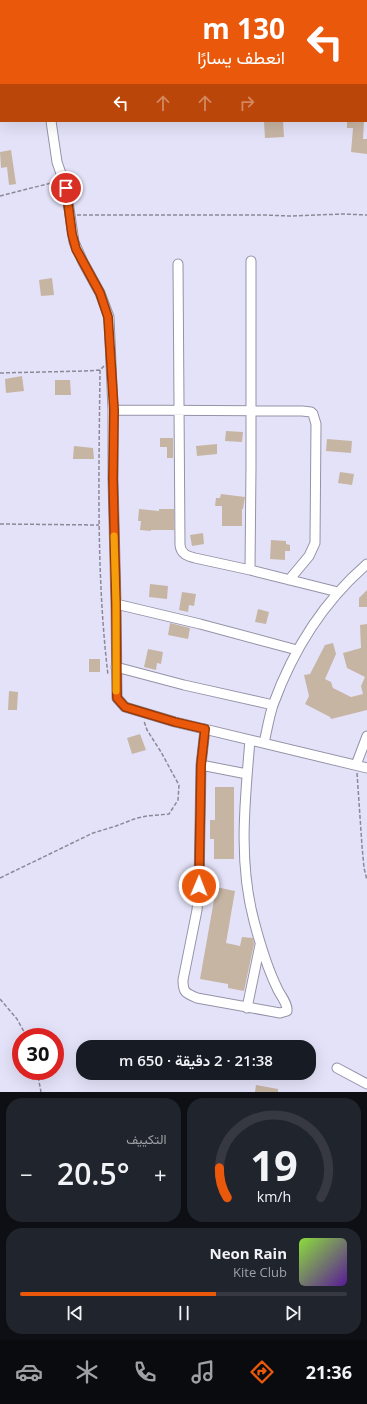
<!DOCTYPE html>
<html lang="ar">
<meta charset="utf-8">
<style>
body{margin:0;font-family:"Open Sans",Vazirmatn,sans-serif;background:#20242c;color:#f1f3f6;direction:rtl;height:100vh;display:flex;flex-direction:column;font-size:15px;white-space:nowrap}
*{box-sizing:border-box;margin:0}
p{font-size:13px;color:#9ea1a6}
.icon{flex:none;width:22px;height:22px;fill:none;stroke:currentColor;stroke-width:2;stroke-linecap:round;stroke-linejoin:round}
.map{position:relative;height:1092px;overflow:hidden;direction:ltr}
.details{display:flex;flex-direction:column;gap:6px;padding:6px;background:#0d0f14;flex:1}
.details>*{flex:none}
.guide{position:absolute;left:0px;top:0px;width:367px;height:122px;box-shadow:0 4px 16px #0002;direction:rtl;background:#ea580c;color:#fff;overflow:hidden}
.speed{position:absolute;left:12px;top:1028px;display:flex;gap:8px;font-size:20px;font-weight:700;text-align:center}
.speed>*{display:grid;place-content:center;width:52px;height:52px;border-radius:50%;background:#171b24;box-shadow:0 4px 16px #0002;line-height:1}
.speed .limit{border:6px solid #d22;background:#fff;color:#111}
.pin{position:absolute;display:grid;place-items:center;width:34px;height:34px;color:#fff;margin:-17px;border:2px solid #fff;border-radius:50%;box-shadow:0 1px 4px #0007}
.me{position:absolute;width:44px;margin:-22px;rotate:1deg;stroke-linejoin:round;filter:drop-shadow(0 0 3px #0008)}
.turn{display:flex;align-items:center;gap:14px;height:84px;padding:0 16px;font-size:18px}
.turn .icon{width:52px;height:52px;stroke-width:2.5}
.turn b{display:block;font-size:28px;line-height:34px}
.lanes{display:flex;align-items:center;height:38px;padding:0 16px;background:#0003;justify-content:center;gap:20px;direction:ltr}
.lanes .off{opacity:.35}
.big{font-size:30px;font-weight:600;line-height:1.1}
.details .widget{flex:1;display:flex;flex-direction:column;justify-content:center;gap:6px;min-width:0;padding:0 14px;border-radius:16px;background:#20242c}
.details .dial{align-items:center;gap:0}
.dial svg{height:104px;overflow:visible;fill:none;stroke:#363941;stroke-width:7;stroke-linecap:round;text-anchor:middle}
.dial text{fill:#f1f3f6;stroke:none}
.song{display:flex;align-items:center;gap:12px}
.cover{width:48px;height:48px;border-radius:6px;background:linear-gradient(135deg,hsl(90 70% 55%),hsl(270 70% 35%))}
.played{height:4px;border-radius:2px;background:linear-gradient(90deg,#ea580c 60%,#363941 60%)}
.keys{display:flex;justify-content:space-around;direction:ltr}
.heat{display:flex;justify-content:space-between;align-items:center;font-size:22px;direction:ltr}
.details .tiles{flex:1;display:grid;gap:6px;grid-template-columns:1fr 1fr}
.widget:last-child{grid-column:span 2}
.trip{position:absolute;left:76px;top:1040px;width:240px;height:40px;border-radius:16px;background:#171b24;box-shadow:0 4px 16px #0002;font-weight:600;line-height:40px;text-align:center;direction:rtl}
.menu{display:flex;height:64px;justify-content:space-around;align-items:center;background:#090b0e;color:#9ea1a6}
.menu .icon{width:28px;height:28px}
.menu .on{color:#ea580c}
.menu b{font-size:18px;color:#f1f3f6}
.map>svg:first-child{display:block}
.building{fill:#c7b5a4}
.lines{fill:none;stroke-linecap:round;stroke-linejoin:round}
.minor-casing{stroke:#9492a7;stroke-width:11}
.path{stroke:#8b8998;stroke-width:1.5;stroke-dasharray:4 2;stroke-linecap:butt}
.minor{stroke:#fff;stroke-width:9}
.route-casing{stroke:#983908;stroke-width:10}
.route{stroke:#ea580c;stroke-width:7}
.slow{stroke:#f59e0b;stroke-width:7}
</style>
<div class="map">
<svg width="367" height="1092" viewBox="0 0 367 1092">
<rect width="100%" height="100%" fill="#e4e2f8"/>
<path class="building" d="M 283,121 L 284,137 L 265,138 L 264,122 Z
M 347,121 L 364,121 L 363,139 L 367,139 L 367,154 L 351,152 L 353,128 L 347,128 Z
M 11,150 L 16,184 L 9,185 L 7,167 L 1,168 L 0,152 Z
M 52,278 L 54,295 L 41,296 L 39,280 Z
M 22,376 L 24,391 L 6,393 L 5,379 Z
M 55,380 L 70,380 L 71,395 L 55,395 Z
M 226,431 L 243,432 L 242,442 L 225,441 Z
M 160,438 L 173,438 L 173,458 L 167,458 L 167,447 L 160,447 Z
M 327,439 L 352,441 L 351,453 L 326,451 Z
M 217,444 L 217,454 L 197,456 L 196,446 Z
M 74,446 L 93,448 L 94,459 L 73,459 Z
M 340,472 L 354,474 L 352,485 L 338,483 Z
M 221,494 L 245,497 L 243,509 L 242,509 L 242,526 L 222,526 L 222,506 L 215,506 L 216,498 L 220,498 Z
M 139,509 L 159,511 L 159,509 L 174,509 L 174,530 L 151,530 L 151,531 L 140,530 L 141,521 L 138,521 Z
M 203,533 L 204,544 L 192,546 L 190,535 Z
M 271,540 L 286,541 L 286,544 L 290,545 L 290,551 L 285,551 L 285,560 L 270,559 Z
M 150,584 L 168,586 L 167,599 L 149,597 Z
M 367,590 L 367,607 L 359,607 L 359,598 Z
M 182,592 L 196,594 L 194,606 L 189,605 L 188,612 L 179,610 Z
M 258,609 L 269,612 L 266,624 L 255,622 Z
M 170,623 L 190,628 L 188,639 L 168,635 Z
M 367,624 L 367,710 L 331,719 L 330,717 L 305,704 L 309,696 L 304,675 L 310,674 L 325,645 L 333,643 L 336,654 L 325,679 L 331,682 L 333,688 L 351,697 L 363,694 L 361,686 L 365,677 L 347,668 L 343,653 L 361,648 L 360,625 Z
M 148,649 L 163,652 L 161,664 L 157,663 L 156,670 L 144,667 Z
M 89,659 L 100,659 L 100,672 L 89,672 Z
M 9,691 L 18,692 L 17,710 L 8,710 Z
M 140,734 L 146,750 L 132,754 L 127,738 Z
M 215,787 L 234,787 L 234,859 L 214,859 L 214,839 L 210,839 L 210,820 L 215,820 Z
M 211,886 L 235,891 L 226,943 L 240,946 L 242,937 L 253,938 L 254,944 L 244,991 L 228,988 L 228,984 L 200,979 L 214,900 L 209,899 Z
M 256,1085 L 278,1089 L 278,1092 L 255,1092 Z"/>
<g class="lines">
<g class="minor-casing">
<path id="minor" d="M 0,20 L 1,20
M 51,121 L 57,162 L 66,188 L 74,242 L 83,262 L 100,293 L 109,317 L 113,410 L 113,479 L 116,604 L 117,698 L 125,707 L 175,722 L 367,768
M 178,264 L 180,545 C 181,554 187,556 195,558 L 250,570 L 338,592
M 113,410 L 302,411 L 311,412 L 313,414 L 316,424 L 315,543 L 309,556 L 289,580
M 250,570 L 251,466 L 251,261
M 116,604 L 200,624 L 297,650
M 116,667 L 184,685 L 273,705
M 205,729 L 201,765 L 199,886 L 197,910 L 183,980 C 183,992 185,993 197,998 L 280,1013 L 287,1011 C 288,1004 281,996 278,990 C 267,968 260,944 254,921 C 238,861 245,801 250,740
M 264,743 C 267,730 269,717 273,705 C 293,650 323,602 367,564
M 201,765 L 247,774
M 356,765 L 367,736
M 247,1008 L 260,945
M 337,1068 L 367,1084"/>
</g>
<path class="path" d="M 366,81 L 367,81
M 0,196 L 55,182
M 77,215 L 265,215 L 290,216 L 343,214 L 367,215
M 100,370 C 99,471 96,574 108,675
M 0,373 L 85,371 L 100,370 L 104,366
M 0,524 L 99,525
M 357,773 L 362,846 L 364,868 L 367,880
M 0,878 L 93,833 L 116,826 L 137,818 L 147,816 L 169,814 L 178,800 L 179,785 L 161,752 L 147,730 L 144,721
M 0,999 L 17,1019 L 27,1037
M 37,1071 L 41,1092"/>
<use href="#minor" class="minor"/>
</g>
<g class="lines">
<g class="route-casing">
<path id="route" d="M 66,188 L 72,234 L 76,249 L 100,293 L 108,317 L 114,410 L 113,479 L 116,604 L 117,698 L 125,707 L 175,722 L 205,729 L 201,765 L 199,886"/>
</g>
<use href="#route" class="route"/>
<path class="slow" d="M 114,536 L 116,604 L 116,691"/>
</g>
</svg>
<div class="speed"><div class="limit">30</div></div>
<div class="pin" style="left:66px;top:188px;background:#d93025"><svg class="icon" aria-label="arrive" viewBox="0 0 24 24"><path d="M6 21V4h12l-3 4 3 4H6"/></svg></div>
<svg class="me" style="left:199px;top:886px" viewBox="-20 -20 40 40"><circle r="17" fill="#ea580c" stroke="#fff" stroke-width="3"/><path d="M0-11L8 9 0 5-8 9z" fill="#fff"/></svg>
<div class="trip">21:38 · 2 دقيقة · 650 m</div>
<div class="guide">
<div class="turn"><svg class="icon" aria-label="left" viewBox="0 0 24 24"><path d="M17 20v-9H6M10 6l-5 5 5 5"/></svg><div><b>130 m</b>انعطف يسارًا</div></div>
<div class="lanes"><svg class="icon" aria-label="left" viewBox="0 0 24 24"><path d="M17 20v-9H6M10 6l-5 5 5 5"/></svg><svg class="icon off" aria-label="ahead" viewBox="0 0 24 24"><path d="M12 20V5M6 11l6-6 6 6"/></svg><svg class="icon off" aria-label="ahead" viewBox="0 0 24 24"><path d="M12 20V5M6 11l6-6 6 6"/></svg><svg class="icon off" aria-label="right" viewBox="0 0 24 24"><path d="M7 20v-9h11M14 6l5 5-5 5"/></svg></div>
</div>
</div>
<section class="details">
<div class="tiles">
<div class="widget dial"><svg viewBox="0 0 100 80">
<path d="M14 69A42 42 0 1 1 86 69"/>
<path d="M14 69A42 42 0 0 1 8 46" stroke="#ea580c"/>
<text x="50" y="56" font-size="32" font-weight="700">19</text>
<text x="50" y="72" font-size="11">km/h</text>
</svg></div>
<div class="widget"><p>التكييف</p>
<div class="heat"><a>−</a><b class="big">20.5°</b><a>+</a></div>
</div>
<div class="widget">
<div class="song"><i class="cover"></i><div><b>Neon Rain</b><p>Kite Club</p></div></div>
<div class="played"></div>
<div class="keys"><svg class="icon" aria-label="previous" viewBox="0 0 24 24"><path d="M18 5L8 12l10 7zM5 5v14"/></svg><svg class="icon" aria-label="pause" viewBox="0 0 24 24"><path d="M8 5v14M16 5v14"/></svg><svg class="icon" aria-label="next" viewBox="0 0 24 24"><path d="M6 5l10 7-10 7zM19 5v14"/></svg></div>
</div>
</div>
</section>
<nav class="menu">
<b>21:36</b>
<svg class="icon on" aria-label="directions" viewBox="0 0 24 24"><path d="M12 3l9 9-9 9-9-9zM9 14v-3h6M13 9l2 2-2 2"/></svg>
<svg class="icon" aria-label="music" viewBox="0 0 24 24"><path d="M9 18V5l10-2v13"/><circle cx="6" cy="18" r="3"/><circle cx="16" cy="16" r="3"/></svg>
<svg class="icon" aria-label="phone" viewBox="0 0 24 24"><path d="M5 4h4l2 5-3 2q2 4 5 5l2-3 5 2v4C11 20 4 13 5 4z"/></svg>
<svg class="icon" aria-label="climate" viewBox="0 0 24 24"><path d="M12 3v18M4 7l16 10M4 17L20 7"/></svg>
<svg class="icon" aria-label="car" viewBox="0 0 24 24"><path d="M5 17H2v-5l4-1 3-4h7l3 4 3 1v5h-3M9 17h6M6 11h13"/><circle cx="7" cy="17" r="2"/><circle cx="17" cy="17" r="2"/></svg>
</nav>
